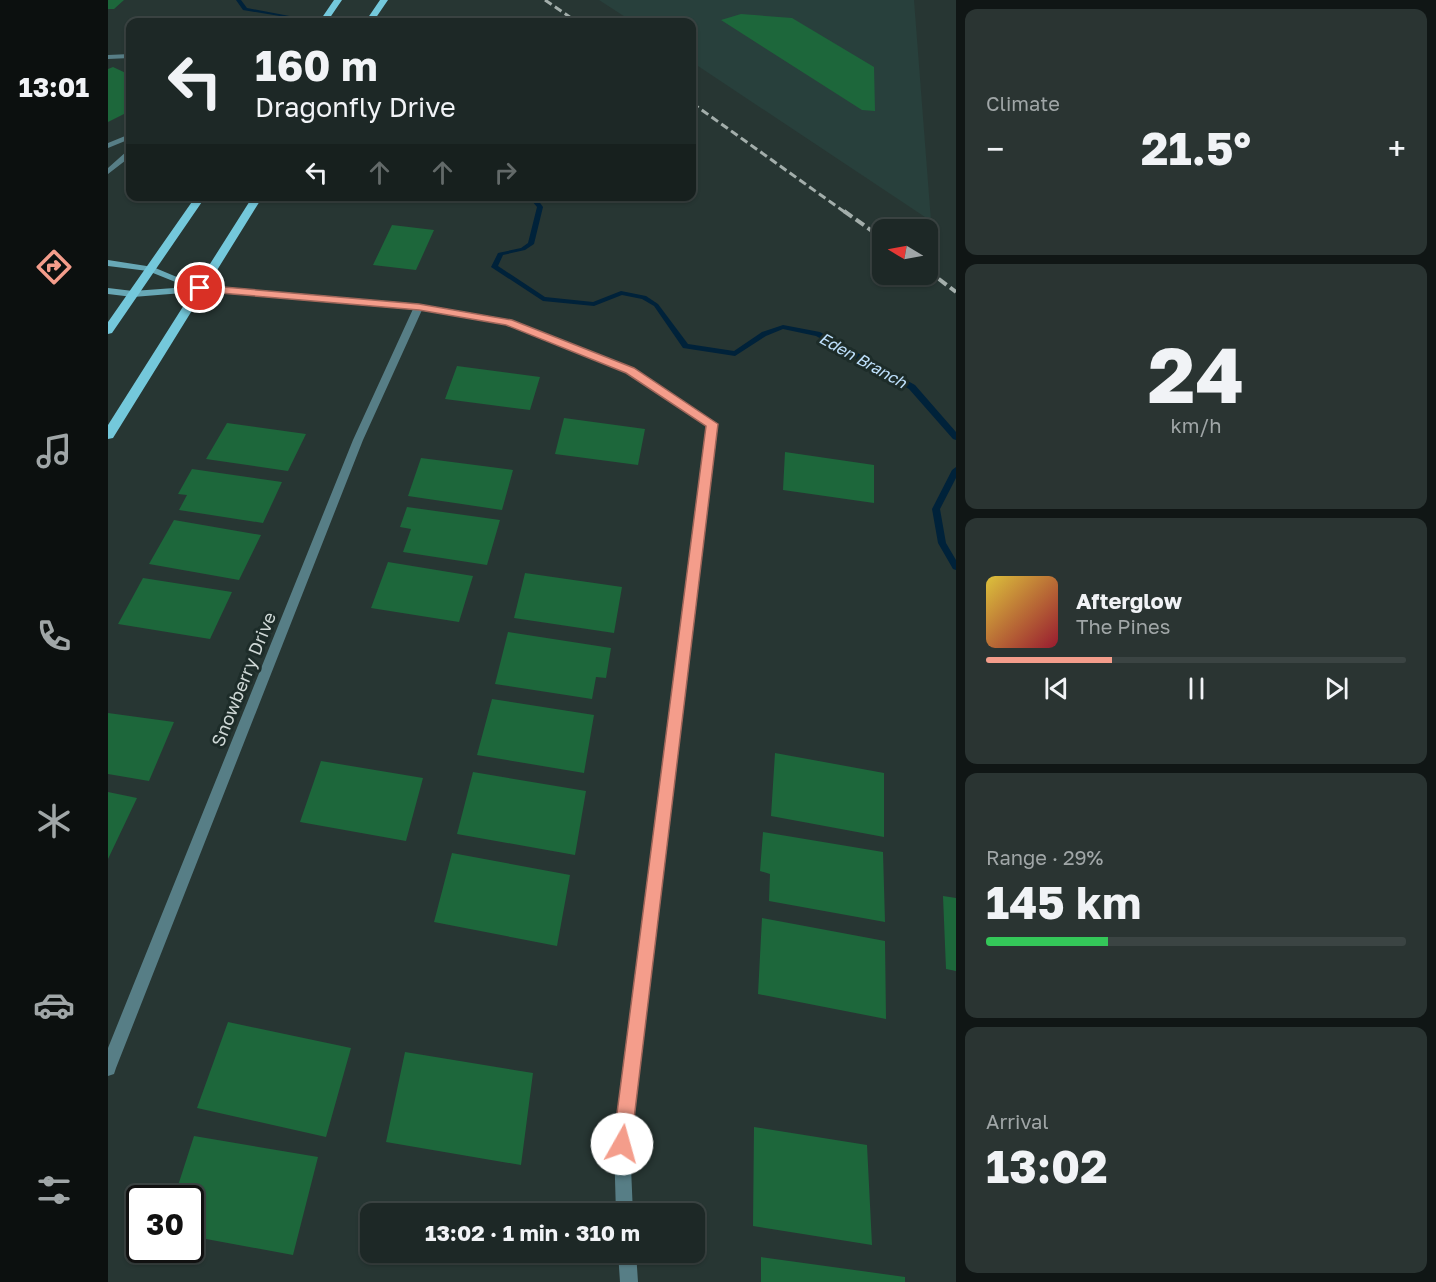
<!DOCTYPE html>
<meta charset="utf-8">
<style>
body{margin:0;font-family:"Golos Text",sans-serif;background:#2a3432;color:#f1f3f6;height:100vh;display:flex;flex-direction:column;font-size:22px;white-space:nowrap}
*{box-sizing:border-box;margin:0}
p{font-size:20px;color:#a0a6a7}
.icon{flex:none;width:33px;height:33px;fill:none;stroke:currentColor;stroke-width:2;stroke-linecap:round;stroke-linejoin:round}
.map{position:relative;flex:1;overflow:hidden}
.side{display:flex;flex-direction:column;gap:9px;padding:9px;background:#101615;width:480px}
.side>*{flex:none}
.banner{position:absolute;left:18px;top:18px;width:570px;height:183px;border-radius:12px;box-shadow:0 2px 4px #0004,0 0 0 2px #3b4443;background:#1d2826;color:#f1f3f6;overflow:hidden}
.needle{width:39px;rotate:280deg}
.buttons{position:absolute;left:764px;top:219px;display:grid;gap:12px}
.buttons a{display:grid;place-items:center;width:66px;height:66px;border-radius:12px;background:#1d2826;box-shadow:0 2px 4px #0004,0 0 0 2px #3b4443;font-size:30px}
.speed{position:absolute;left:18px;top:1185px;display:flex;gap:12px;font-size:30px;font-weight:700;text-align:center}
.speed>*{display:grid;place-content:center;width:78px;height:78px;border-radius:50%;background:#1d2826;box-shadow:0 2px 4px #0004,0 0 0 2px #3b4443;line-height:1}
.speed .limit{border:3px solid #111;border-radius:9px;background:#fff;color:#111}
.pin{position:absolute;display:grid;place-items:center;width:51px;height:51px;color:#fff;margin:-26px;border:3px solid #fff;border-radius:50%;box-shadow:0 2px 6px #0007}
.me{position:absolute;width:66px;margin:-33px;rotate:7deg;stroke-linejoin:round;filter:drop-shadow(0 0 4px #0008)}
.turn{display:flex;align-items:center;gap:21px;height:126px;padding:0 30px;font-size:27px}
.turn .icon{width:78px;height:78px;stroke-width:2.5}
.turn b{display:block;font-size:42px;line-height:51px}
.lanes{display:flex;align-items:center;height:57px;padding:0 30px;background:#0003;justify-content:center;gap:30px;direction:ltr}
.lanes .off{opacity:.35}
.big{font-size:45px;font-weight:700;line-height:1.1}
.side .card{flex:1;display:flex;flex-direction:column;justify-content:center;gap:9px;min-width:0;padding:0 21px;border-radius:12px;background:#2a3432}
.side .dial{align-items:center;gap:0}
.dial b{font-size:78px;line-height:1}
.song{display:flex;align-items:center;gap:18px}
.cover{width:72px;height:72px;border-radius:9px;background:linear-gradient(135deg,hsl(50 70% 55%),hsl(350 70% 35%))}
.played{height:6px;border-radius:3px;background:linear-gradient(90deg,#f49d8b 30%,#3b4443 30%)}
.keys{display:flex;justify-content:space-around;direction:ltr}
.heat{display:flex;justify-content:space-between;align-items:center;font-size:33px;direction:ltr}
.charge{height:9px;border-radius:4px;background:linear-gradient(90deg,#34c759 29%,#3b4443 0)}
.trip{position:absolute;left:252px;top:1203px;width:345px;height:60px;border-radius:12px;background:#1d2826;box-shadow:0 2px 4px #0004,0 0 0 2px #3b4443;font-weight:700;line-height:60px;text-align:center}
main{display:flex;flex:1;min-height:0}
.dock{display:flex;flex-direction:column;width:108px;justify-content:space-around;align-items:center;background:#0c100f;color:#a0a6a7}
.dock .icon{width:42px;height:42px}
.dock .active{color:#f49d8b}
.dock b{font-size:27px;color:#f1f3f6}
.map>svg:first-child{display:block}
.built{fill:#28403c}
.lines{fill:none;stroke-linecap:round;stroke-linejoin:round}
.stream{fill:#00223a;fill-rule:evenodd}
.building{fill:#1d673b}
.lane{fill:#577e86;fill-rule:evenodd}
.street{fill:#577e86;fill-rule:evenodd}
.secondary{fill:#68a8b6;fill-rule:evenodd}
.primary{fill:#74c8db;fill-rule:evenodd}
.rail-far1{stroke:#a3aeab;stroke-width:3;stroke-dasharray:8 4;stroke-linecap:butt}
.rail{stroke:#a3aeab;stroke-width:4;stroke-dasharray:10 4.5;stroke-linecap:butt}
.route{fill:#f49d8b;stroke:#9f665a;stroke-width:1.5}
.labels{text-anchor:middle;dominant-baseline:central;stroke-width:6;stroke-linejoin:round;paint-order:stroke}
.far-water-label{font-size:16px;font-style:italic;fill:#bfe1fd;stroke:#1d2c29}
.street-label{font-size:18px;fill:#cfd8d6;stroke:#1d2c29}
</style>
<main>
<nav class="dock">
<b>13:01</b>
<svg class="icon active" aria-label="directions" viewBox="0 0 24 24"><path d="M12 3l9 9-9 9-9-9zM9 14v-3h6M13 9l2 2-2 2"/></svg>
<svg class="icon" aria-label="music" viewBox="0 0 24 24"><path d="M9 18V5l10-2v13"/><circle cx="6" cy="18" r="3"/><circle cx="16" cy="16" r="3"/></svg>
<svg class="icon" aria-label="phone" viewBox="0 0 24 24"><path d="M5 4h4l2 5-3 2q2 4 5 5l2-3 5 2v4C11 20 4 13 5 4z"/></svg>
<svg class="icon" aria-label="climate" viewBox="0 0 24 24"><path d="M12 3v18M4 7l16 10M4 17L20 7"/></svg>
<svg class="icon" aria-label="car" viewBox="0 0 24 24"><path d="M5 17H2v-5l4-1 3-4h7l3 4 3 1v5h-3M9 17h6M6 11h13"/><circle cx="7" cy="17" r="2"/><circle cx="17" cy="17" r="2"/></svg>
<svg class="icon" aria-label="filters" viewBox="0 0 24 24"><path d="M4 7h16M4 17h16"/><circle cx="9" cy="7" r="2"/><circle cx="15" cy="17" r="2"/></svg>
</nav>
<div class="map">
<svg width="848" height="1282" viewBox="0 0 848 1282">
<rect width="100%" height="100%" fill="#273633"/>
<path class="built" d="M 491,0 L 806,0 L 823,221 L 584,62 L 584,22 L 525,22 Z"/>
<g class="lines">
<path class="stream" d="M 128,0 L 133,0 L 139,8 L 192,18 L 190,19 L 135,10 Z
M 420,196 L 427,196 L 435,207 L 426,244 L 417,250 L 395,255 L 390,266 L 437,297 L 485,302 L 513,291 L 538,296 L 550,304 L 580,344 L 626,351 L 654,332 L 675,325 L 712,332 L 807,385 L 848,432 L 848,440 L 845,439 L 801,389 L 708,336 L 675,329 L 658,336 L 627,356 L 575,348 L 546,306 L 534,299 L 514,295 L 486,306 L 435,301 L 383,267 L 390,253 L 413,248 L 420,243 L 429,207 Z
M 848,467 L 848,478 L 832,509 L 838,543 L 848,560 L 848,570 L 845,569 L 830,543 L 824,509 L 844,470 Z"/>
</g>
<path class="building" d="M 0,0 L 16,0 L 6,9 L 0,9 Z
M 633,14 L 684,18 L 766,67 L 767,111 L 754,110 L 613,20 Z
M 5,67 L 20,74 L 22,73 L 22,111 L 0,122 L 0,69 Z
M 284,225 L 326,230 L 308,270 L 265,265 Z
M 349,366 L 432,377 L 422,410 L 337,399 Z
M 456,418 L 537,429 L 530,465 L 447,454 Z
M 119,423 L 198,434 L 180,471 L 98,459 Z
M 677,452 L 766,465 L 766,503 L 675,490 Z
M 313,458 L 405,470 L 394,510 L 300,496 Z
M 84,469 L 174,482 L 155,523 L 71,510 L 79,495 L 70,494 Z
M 299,507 L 392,520 L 379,565 L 295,552 L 303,529 L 292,527 Z
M 66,520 L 153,535 L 131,580 L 41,564 Z
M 280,562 L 365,576 L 351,622 L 263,608 Z
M 417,573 L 514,587 L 506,633 L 406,618 Z
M 35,578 L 124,592 L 102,639 L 10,624 Z
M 400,632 L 503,648 L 498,678 L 488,677 L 484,699 L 387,684 Z
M 384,699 L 486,715 L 476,773 L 369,755 Z
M 0,713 L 66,722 L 41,781 L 0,774 Z
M 667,753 L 776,773 L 776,837 L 663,816 Z
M 213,761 L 315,778 L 298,841 L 192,822 Z
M 365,772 L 478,791 L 467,855 L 349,834 Z
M 0,792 L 29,798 L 0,859 Z
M 655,832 L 775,852 L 777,922 L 661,901 L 662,874 L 652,871 Z
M 344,853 L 462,875 L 449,946 L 326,922 Z
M 835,896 L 848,898 L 848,971 L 838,969 Z
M 654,918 L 777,941 L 778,1019 L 650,994 Z
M 120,1022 L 243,1048 L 218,1137 L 89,1108 Z
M 297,1052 L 425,1073 L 413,1165 L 278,1142 Z
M 646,1127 L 759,1145 L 764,1245 L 645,1226 Z
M 86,1136 L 210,1157 L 185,1255 L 82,1236 L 82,1198 L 66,1198 Z
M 653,1257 L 797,1277 L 797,1282 L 653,1282 Z"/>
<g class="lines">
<path class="lane" d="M 22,54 L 22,58 L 0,59 L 0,55 Z
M 22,134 L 22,139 L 0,148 L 0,143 Z
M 19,151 L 22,151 L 22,157 L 0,174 L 0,168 Z"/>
<path class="street" d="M 91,285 L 311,304 L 403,320 L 525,368 L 609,424 L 522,1144 L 525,1214 L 508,1214 L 506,1144 L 599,425 L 519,372 L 398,325 L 314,310 L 255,440 L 8,1068 L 6,1074 L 0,1076 L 0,1048 L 245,440 L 305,309 L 88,290 L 87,288 Z
M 510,1252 L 528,1252 L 530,1282 L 512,1282 Z"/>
<path class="secondary" d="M 0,260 L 45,267 L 95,288 L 87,292 L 25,297 L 0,294 L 0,288 L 25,291 L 80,287 L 40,271 L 0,266 Z"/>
<path class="primary" d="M 226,0 L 234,0 L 219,22 L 211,22 Z
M 272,0 L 280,0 L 265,22 L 257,22 Z
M 88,196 L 98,196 L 4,333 L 0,334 L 0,322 Z
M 145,196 L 155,196 L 5,438 L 0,439 L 0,425 Z"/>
<path class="rail-far1" d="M 437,0 L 469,22
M 584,103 L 738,213"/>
<path class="rail" d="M 736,211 L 774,238
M 819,270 L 848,292"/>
</g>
<path class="route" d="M 92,285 L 311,304 L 404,320 L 526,368 L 610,424 L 523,1144 L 521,1151 L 514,1154 L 507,1151 L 505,1144 L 598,426 L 518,373 L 398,325 L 311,310 L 88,291 L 86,288 Z"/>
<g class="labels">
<g class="far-water-label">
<text transform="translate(755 360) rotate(29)">Eden Branch</text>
</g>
<g class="street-label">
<text transform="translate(135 679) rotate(-68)">Snowberry Drive</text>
</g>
</g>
</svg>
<div class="buttons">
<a><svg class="needle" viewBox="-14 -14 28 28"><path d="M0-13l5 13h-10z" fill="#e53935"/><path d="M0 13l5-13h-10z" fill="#a0a6a7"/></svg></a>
</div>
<div class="speed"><div class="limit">30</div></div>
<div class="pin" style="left:92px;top:288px;background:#d93025"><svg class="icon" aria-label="arrive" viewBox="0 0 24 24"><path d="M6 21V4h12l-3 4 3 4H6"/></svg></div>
<svg class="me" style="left:514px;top:1144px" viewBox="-20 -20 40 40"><circle r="19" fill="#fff"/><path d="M0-13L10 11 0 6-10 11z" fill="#f49d8b"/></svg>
<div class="trip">13:02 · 1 min · 310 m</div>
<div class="banner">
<div class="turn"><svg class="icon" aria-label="left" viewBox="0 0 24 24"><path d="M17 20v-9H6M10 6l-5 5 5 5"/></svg><div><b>160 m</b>Dragonfly Drive</div></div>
<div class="lanes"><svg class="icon" aria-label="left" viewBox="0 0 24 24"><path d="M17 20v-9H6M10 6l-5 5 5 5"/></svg><svg class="icon off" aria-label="ahead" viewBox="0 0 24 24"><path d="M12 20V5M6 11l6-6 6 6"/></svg><svg class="icon off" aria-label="ahead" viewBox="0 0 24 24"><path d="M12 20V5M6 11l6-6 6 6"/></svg><svg class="icon off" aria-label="right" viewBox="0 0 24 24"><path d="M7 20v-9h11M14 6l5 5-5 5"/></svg></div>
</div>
</div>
<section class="side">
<div class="card"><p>Climate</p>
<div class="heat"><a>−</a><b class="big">21.5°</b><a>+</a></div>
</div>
<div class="card dial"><b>24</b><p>km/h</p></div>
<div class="card">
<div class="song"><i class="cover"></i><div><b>Afterglow</b><p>The Pines</p></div></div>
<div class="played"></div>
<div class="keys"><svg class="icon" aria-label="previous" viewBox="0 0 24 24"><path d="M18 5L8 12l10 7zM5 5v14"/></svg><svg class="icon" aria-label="pause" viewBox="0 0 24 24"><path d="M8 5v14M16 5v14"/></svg><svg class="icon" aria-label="next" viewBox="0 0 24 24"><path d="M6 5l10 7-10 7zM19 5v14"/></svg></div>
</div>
<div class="card"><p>Range · 29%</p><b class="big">145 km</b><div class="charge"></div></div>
<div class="card"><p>Arrival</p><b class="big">13:02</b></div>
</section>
</main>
